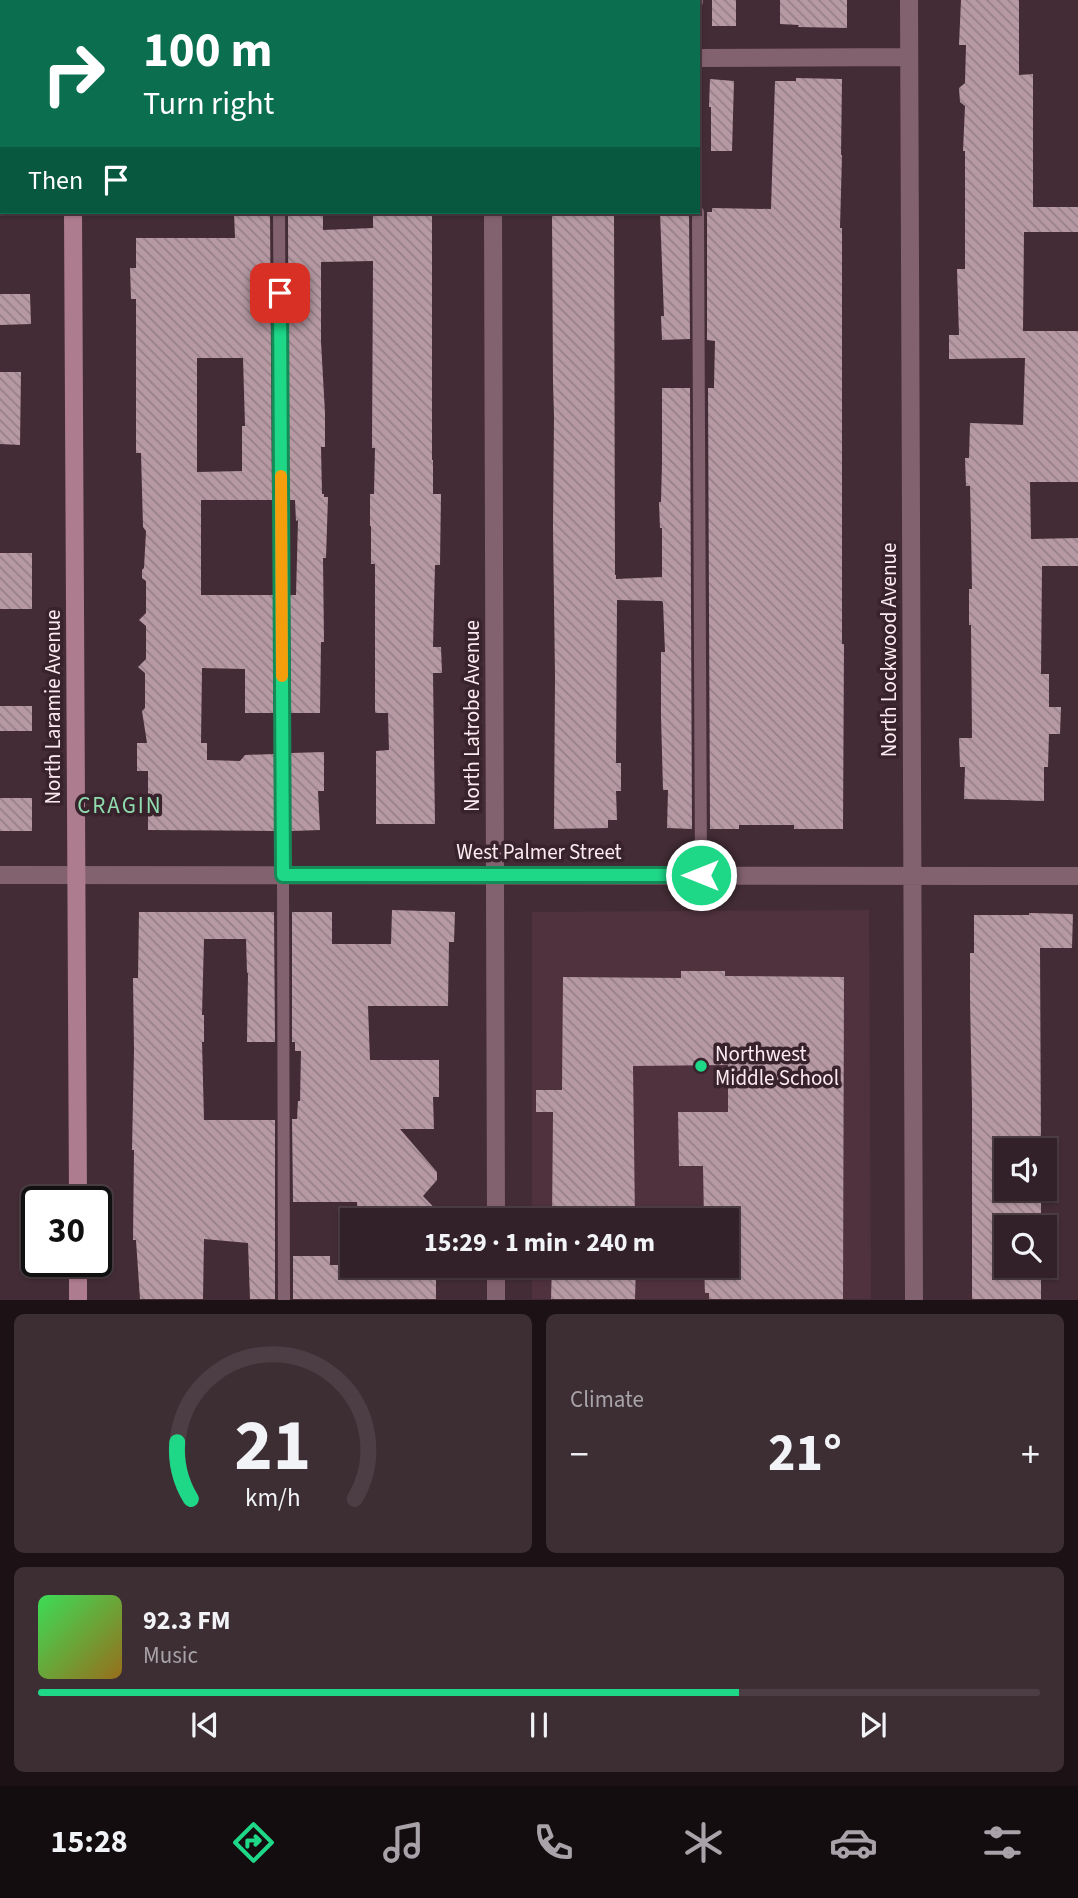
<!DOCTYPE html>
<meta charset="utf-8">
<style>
body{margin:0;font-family:"Source Sans 3",sans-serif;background:#3d2e34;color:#f1f3f6;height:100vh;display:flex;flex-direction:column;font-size:26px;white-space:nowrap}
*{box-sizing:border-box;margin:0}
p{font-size:23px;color:#a8a3a8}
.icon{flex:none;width:38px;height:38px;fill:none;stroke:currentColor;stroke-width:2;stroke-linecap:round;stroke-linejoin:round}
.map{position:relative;height:1300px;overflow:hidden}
.drawer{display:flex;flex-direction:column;gap:14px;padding:14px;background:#1c1216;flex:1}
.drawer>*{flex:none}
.top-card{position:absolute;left:0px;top:0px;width:700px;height:214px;box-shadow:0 2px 5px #0004,0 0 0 2px #4d3e45;background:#0b6e4f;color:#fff;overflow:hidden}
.controls{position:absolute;left:994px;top:1138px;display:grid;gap:14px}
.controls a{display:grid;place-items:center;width:63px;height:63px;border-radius:0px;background:#322128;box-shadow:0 2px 5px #0004,0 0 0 2px #4d3e45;font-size:35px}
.speed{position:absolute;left:21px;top:1186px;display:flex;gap:14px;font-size:35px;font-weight:700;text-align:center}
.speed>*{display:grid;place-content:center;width:91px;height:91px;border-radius:50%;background:#322128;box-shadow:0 2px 5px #0004,0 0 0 2px #4d3e45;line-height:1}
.speed .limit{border:4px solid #111;border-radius:10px;background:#fff;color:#111}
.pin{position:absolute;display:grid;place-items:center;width:60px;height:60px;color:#fff;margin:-30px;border-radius:14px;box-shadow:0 4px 10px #0006}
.me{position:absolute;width:77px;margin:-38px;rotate:270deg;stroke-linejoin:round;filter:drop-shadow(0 0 5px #0008)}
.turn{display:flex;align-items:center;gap:24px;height:147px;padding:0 28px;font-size:32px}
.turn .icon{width:91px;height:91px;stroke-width:2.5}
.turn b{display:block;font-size:49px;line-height:60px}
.then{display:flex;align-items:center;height:66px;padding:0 28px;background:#0003;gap:14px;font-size:26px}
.big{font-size:52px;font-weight:700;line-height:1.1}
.drawer .tile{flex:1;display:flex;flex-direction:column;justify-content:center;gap:10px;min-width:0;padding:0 24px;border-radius:10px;background:#3d2e34}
.drawer .dial{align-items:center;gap:0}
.dial svg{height:182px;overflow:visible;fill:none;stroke:#4d3e45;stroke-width:7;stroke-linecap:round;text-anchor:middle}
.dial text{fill:#f1f3f6;stroke:none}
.song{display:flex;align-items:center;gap:21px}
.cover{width:84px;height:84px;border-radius:10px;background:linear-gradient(135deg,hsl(130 70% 55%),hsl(40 70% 35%))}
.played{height:7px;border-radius:4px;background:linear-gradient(90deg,#1ed888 70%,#4d3e45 70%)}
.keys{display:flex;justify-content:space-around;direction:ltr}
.heat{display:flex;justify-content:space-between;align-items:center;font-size:38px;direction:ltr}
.drawer .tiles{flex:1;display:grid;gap:14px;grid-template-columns:1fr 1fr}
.tile:last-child{grid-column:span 2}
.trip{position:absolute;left:340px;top:1208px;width:399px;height:70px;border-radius:0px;background:#322128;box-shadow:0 2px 5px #0004,0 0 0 2px #4d3e45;font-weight:700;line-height:70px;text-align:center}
.menu{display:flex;height:112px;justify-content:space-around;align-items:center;background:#140d10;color:#a8a3a8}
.menu .icon{width:49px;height:49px}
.menu .selected{color:#1ed888}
.menu b{font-size:32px;color:#f1f3f6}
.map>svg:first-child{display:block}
.built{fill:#50323e}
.building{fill:url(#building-back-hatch);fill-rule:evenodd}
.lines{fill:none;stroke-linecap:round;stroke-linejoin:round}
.lane{stroke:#83626f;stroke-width:12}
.street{stroke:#83626f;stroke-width:18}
.secondary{stroke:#ae7c8f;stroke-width:18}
.route-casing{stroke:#148c58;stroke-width:18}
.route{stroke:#1ed888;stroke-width:12}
.slow{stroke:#f59e0b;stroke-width:12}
.poi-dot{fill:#1ed888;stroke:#38222b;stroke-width:2.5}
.labels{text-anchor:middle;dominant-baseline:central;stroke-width:7;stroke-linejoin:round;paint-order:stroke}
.street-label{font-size:21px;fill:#fbebf0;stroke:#38222b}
.poi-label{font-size:21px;fill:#fbebf0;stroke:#38222b;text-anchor:start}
.neighbourhood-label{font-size:23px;letter-spacing:2px;fill:#90ddaf;stroke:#38222b}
</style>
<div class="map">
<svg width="1078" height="1300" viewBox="0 0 1078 1300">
<defs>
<pattern id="building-back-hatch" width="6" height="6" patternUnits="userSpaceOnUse" patternTransform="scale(1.75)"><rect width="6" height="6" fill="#b699a3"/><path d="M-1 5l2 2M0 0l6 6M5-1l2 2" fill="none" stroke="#968088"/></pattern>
</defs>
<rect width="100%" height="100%" fill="#432c35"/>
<path class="built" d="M 869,910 L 871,1299 L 532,1299 L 532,1265 L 726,1265 L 726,1220 L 532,1220 L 532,912 Z"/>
<path class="building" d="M 712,0 L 736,0 L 736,26 L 712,26 Z
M 780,0 L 847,0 L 847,28 L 798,27 L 799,25 L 780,24 Z
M 961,0 L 1019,0 L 1019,75 L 1033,74 L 1033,207 L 1078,207 L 1078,232 L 1024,232 L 1023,331 L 1078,331 L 1078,482 L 1030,482 L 1031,539 L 1078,538 L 1078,566 L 1042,566 L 1041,674 L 1049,674 L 1049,707 L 1061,707 L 1060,734 L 1049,734 L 1048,767 L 1044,767 L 1044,801 L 964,799 L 965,767 L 960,767 L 959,738 L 972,738 L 971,625 L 969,625 L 969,589 L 972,589 L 971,528 L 970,486 L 966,486 L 965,458 L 969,458 L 970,423 L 1023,425 L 1025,358 L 949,359 L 949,335 L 959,335 L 957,269 L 965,269 L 965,151 L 963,151 L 965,106 L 960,102 L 959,88 L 965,83 L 966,45 L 959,45 Z
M 796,78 L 842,79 L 841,155 L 842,155 L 840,228 L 842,228 L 842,644 L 844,644 L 843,829 L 794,829 L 794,825 L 739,825 L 739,829 L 710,829 L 708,388 L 714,388 L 714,386 L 715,341 L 707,340 L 707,212 L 712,212 L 712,208 L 771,209 L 775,81 L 796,81 Z
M 710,79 L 734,81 L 732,151 L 711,151 L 711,107 L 709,107 Z
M 234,212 L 270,212 L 272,500 L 201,500 L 201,595 L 273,595 L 273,713 L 245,713 L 245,669 L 202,668 L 201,743 L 207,743 L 207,760 L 240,761 L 245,755 L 274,754 L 274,831 L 148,830 L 148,771 L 137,771 L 137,743 L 147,743 L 142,711 L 145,708 L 145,673 L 138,667 L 146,659 L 146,626 L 139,620 L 146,613 L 146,581 L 142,578 L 142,570 L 144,568 L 146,531 L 143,527 L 141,453 L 136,453 L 136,299 L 131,299 L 130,268 L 136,268 L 136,238 L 235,238 ZM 197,358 L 243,358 L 245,426 L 242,426 L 242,471 L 197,472 Z
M 288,212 L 323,212 L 323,230 L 373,228 L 373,212 L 432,212 L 432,460 L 433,460 L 433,494 L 441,494 L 440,565 L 435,565 L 434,604 L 433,647 L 441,647 L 442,673 L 433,673 L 435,824 L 376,824 L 376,751 L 389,750 L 388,713 L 376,713 L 375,712 L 375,564 L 371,564 L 371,526 L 370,526 L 370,494 L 374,494 L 375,448 L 372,448 L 373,261 L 321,262 L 321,342 L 325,413 L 325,447 L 321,447 L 322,494 L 324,494 L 324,497 L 328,497 L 326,558 L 323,558 L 324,642 L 321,642 L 320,713 L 291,713 L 290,595 L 296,595 L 298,520 L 296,521 L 295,500 L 289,500 Z
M 552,212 L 614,212 L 615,575 L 616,575 L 616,579 L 662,577 L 662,528 L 660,528 L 659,502 L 661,502 L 662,463 L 662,388 L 690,388 L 692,829 L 667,828 L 668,790 L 663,790 L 661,716 L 661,652 L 665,652 L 663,603 L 662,601 L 617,600 L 616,763 L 621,763 L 621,791 L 616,791 L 617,820 L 608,820 L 608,828 L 554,829 L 555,677 L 553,527 L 554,416 L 553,383 Z
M 660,212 L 689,212 L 690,339 L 662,340 L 661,316 L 664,316 Z
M 0,294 L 30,294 L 31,324 L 0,325 Z
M 0,372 L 21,372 L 20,445 L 0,444 Z
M 0,553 L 32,553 L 32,609 L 0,609 Z
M 0,706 L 32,706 L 32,731 L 0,731 Z
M 324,752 L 324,791 L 318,791 L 320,830 L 291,831 L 291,753 Z
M 0,798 L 32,798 L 32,831 L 0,831 Z
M 392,910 L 455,912 L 454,942 L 449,942 L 448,1006 L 368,1006 L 370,1060 L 439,1060 L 439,1097 L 433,1097 L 434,1129 L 400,1129 L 437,1172 L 437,1180 L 423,1196 L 446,1220 L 358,1220 L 357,1202 L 293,1202 L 292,1119 L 297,1119 L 298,1101 L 300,1101 L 301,1051 L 295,1051 L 295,1042 L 292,1042 L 292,912 L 332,912 L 332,944 L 391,944 Z
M 139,912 L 274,912 L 275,1042 L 247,1042 L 248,973 L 247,973 L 246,939 L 204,939 L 202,1015 L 204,1015 L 204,1042 L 202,1042 L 204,1120 L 275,1120 L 275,1299 L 250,1299 L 248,1243 L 204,1239 L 203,1299 L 140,1299 L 136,1240 L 133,1240 L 134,1150 L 132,1150 L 134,1050 L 133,978 L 138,978 Z
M 1029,913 L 1073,914 L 1072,948 L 1040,948 L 1041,1150 L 1006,1150 L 1006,1188 L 1041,1188 L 1041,1227 L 1006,1227 L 1006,1265 L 1041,1265 L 1041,1299 L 972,1299 L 972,1103 L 970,1000 L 970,953 L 974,953 L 974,915 L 1029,915 Z
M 681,971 L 725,971 L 725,976 L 844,977 L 843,1299 L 709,1299 L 709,1293 L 705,1293 L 704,1265 L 726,1265 L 726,1220 L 704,1220 L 703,1166 L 679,1166 L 678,1112 L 728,1112 L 728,1065 L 633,1066 L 635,1220 L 552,1220 L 553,1112 L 536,1112 L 536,1090 L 562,1090 L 563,977 L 681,978 Z
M 293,1256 L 330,1256 L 330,1265 L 436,1265 L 436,1299 L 293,1299 Z
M 552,1265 L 636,1265 L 635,1299 L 551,1299 Z"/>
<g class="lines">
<path class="lane" d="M 278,0 L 278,2
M 697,0 L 697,2
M 279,212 L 283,875 L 284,1300
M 698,212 L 701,875"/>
<path class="street" d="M 493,0 L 493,2
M 909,0 L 914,1300
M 0,38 L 2,38
M 698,58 L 909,57
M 493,212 L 496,1220
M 0,875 L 1078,876
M 496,1265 L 496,1300"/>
<path class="secondary" d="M 71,0 L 71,2
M 73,212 L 78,1202
M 78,1262 L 78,1300"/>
</g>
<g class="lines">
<g class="route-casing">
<path id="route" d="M 280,293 L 283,875 L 701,875"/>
</g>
<use href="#route" class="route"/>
<path class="slow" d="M 281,476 L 282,676"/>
</g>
<circle class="poi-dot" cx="701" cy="1066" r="7"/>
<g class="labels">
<g class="street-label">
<text transform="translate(889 650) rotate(-90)">North Lockwood Avenue</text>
<text transform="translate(53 707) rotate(-90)">North Laramie Avenue</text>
<text transform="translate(472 716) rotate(-90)">North Latrobe Avenue</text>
<text x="539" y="852">West Palmer Street</text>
</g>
<g class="poi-label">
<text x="715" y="1054">Northwest<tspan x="715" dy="24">Middle School</tspan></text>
</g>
<g class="neighbourhood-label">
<text x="120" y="805">CRAGIN</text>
</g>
</g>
</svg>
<div class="controls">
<a><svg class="icon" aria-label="sound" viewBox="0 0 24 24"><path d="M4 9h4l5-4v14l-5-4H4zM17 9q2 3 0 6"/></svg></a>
<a><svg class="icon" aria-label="search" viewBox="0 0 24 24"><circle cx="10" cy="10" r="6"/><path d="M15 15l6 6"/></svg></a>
</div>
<div class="speed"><div class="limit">30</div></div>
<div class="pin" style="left:280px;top:293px;background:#d93025"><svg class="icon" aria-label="arrive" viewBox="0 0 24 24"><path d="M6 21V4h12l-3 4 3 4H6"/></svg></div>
<svg class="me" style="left:701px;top:875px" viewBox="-20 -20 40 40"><circle r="17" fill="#1ed888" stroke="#fff" stroke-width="3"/><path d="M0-11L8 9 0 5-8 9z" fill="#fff"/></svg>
<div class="trip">15:29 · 1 min · 240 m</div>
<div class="top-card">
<div class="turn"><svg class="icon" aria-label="right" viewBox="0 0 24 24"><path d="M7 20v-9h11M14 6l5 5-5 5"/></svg><div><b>100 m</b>Turn right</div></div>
<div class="then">Then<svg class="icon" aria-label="arrive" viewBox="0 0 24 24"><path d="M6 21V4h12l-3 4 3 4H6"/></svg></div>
</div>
</div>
<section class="drawer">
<div class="tiles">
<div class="tile dial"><svg viewBox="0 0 100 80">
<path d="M14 69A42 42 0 1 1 86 69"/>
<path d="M14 69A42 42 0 0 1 8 44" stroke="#1ed888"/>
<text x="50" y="56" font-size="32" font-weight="700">21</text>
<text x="50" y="72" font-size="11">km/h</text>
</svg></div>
<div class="tile"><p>Climate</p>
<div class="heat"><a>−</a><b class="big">21°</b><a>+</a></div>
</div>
<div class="tile">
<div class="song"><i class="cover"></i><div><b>92.3 FM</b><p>Music</p></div></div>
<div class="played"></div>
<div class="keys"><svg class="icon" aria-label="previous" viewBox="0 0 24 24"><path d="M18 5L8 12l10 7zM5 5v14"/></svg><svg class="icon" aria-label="pause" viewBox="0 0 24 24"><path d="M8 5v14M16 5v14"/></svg><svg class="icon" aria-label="next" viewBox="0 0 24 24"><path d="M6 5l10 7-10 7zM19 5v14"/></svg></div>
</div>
</div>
</section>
<nav class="menu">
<b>15:28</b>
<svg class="icon selected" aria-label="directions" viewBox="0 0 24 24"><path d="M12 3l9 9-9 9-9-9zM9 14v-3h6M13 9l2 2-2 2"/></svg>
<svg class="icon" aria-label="music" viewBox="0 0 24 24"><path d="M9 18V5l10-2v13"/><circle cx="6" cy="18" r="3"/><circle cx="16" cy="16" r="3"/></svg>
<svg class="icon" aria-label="phone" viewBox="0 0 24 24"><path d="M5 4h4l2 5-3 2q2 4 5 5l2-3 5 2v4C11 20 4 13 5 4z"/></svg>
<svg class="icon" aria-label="climate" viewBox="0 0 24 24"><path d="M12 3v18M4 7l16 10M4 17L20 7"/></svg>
<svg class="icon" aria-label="car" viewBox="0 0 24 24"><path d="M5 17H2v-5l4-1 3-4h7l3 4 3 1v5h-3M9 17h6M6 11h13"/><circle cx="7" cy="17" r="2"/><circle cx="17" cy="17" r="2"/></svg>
<svg class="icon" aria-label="filters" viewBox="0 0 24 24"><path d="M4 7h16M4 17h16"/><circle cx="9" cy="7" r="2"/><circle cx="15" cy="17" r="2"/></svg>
</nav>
